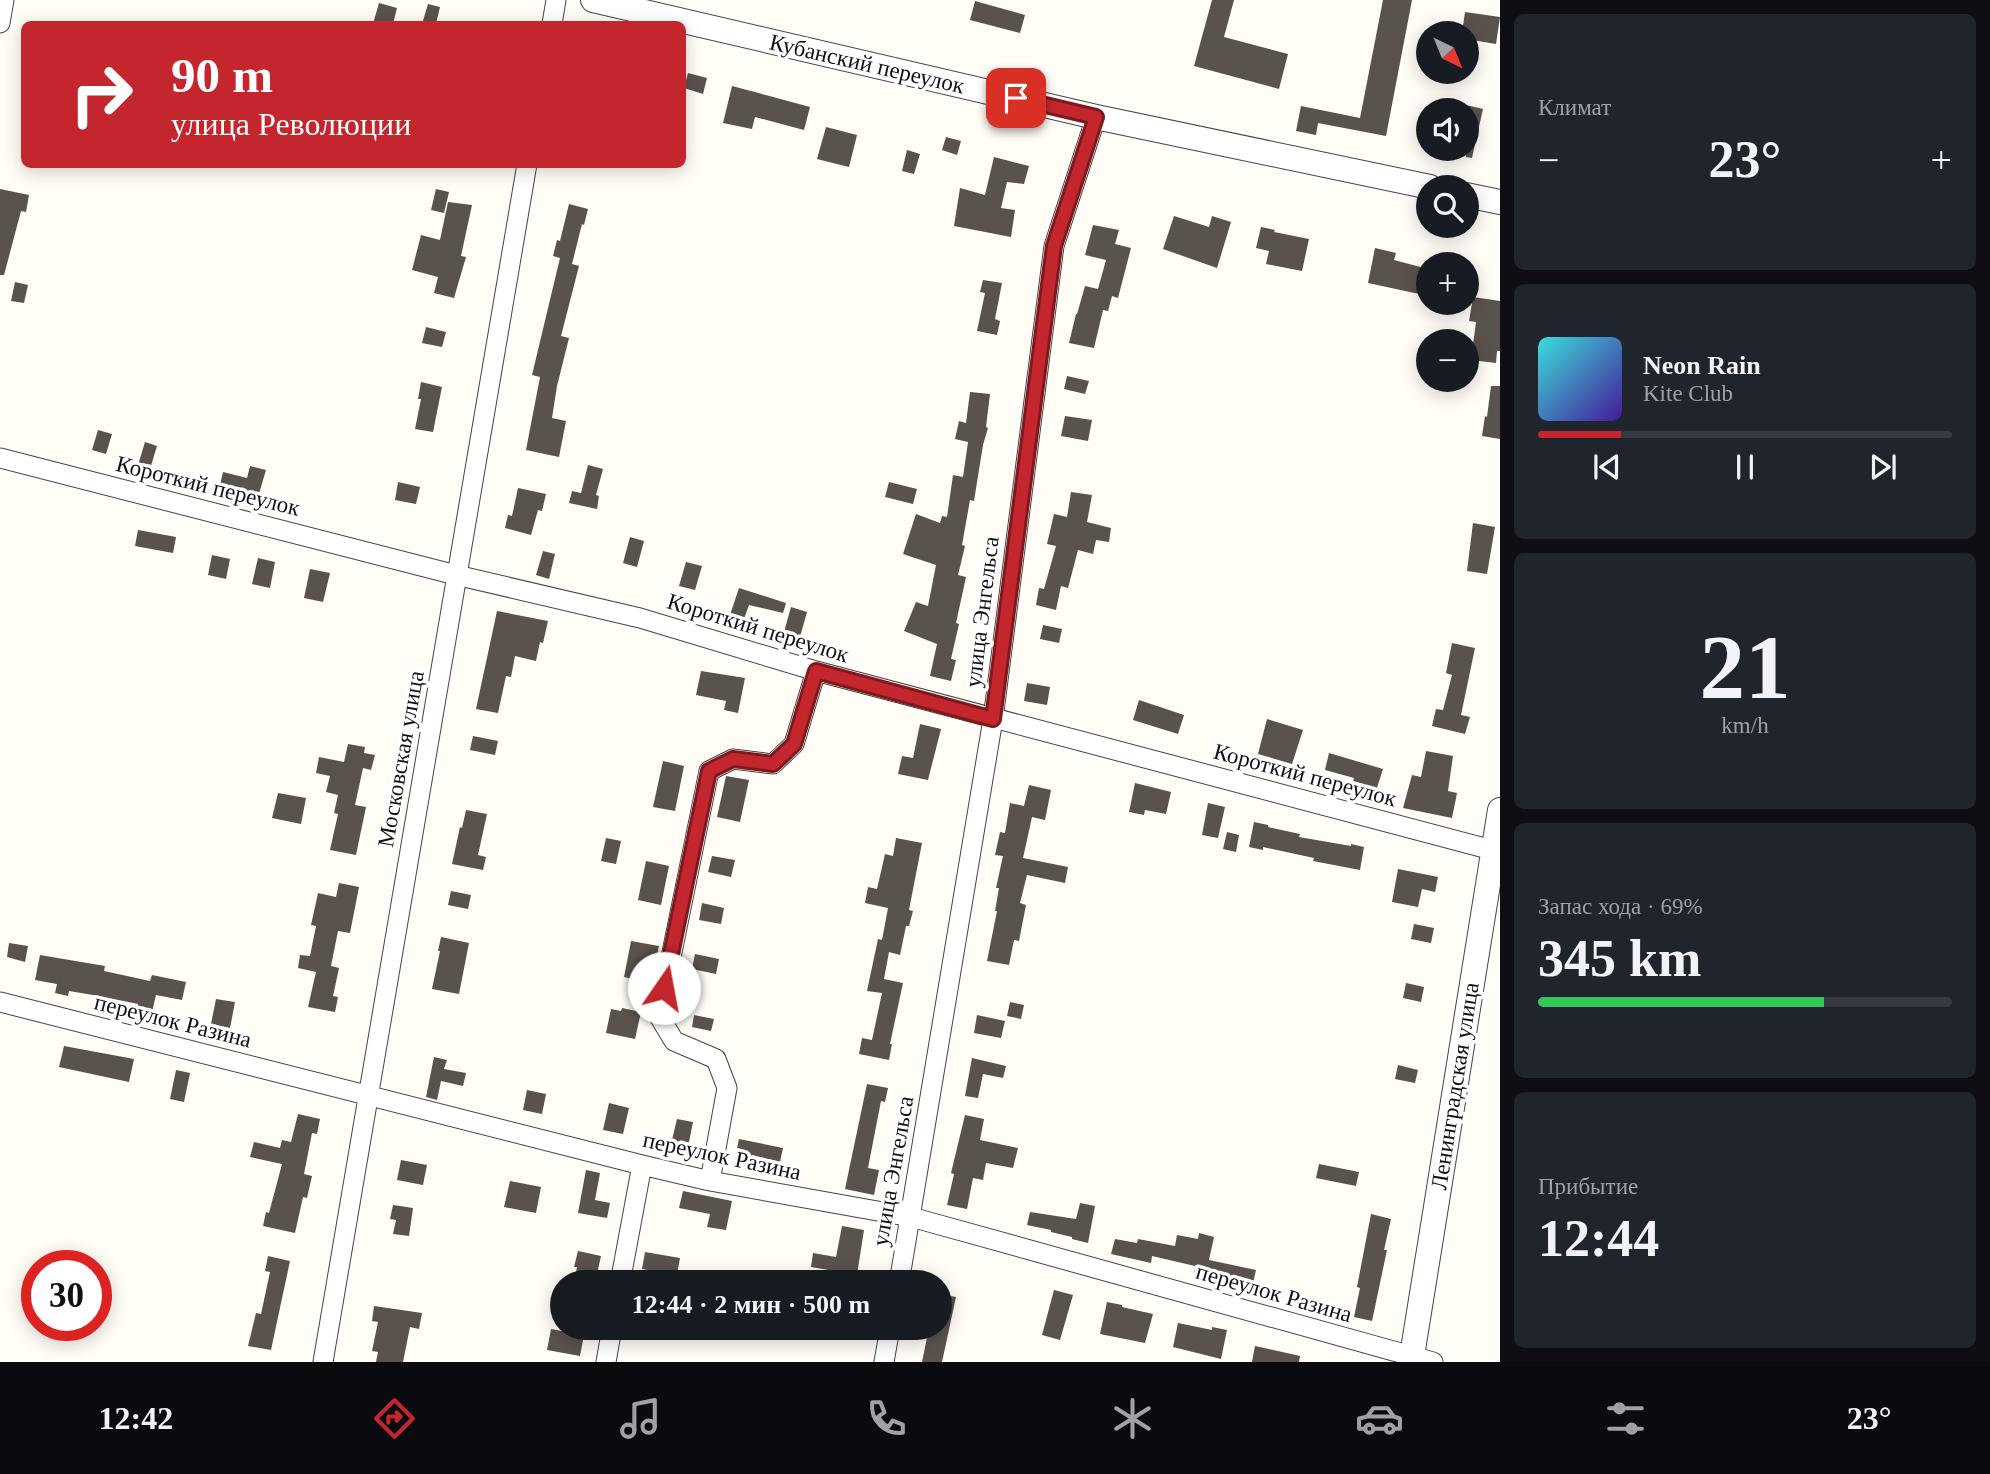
<!DOCTYPE html>
<html lang="ru">
<meta charset="utf-8">
<style>
body{margin:0;font-family:Georgia,serif;background:#20242c;color:#f1f3f6;height:100vh;display:flex;flex-direction:column;font-size:26px;white-space:nowrap}
*{box-sizing:border-box;margin:0}
p{font-size:23px;color:#9ea1a6}
.icon{flex:none;width:38px;height:38px;fill:none;stroke:currentColor;stroke-width:2;stroke-linecap:round;stroke-linejoin:round}
.map{position:relative;flex:1;overflow:hidden}
.panel{display:flex;flex-direction:column;gap:14px;padding:14px;background:#0d0f14;width:490px}
.panel>*{flex:none}
.top-card{position:absolute;left:21px;top:21px;width:665px;height:147px;border-radius:10px;box-shadow:0 4px 18px #0003;background:#c4262e;color:#fff;overflow:hidden}
.needle{width:46px;rotate:137deg}
.fabs{position:absolute;left:1416px;top:21px;display:grid;gap:14px}
.fabs a{display:grid;place-items:center;width:63px;height:63px;border-radius:50%;background:#171b24;box-shadow:0 4px 18px #0003;font-size:35px}
.speed{position:absolute;left:21px;top:1250px;display:flex;gap:14px;font-size:35px;font-weight:700;text-align:center}
.speed>*{display:grid;place-content:center;width:91px;height:91px;border-radius:50%;background:#171b24;box-shadow:0 4px 18px #0003;line-height:1}
.speed .limit{border:10px solid #d22;background:#fff;color:#111}
.pin{position:absolute;display:grid;place-items:center;width:60px;height:60px;color:#fff;margin:-30px;border-radius:14px;box-shadow:0 4px 10px #0006}
.me{position:absolute;width:77px;margin:-38px;rotate:12deg;stroke-linejoin:round;filter:drop-shadow(0 0 5px #0008)}
.turn{display:flex;align-items:center;gap:24px;height:147px;padding:0 35px;font-size:32px}
.turn .icon{width:91px;height:91px;stroke-width:2.5}
.turn b{display:block;font-size:49px;line-height:60px}
.big{font-size:52px;font-weight:700;line-height:1.1}
.panel .tile{flex:1;display:flex;flex-direction:column;justify-content:center;gap:10px;min-width:0;padding:0 24px;border-radius:10px;background:#20242c}
.panel .dial{align-items:center;gap:0}
.dial b{font-size:91px;line-height:1}
.song{display:flex;align-items:center;gap:21px}
.cover{width:84px;height:84px;border-radius:10px;background:linear-gradient(135deg,hsl(180 70% 55%),hsl(260 70% 35%))}
.played{height:7px;border-radius:4px;background:linear-gradient(90deg,#c4262e 20%,#363941 20%)}
.keys{display:flex;justify-content:space-around;direction:ltr}
.heat{display:flex;justify-content:space-between;align-items:center;font-size:38px;direction:ltr}
.charge{height:10px;border-radius:5px;background:linear-gradient(90deg,#34c759 69%,#363941 0)}
.trip{position:absolute;left:550px;top:1270px;width:402px;height:70px;border-radius:35px;background:#171b24;box-shadow:0 4px 18px #0003;font-weight:700;line-height:70px;text-align:center}
.tabs{display:flex;height:112px;justify-content:space-around;align-items:center;background:#090b0e;color:#9ea1a6}
.tabs .icon{width:49px;height:49px}
.tabs .active{color:#c4262e}
.tabs b{font-size:32px;color:#f1f3f6}
main{display:flex;flex:1;min-height:0}
.map>svg:first-child{display:block}
.building{fill:#5a524d}
.lines{fill:none;stroke-linecap:round;stroke-linejoin:round}
.minor-casing{stroke:#444;stroke-width:21}
.tertiary-casing{stroke:#444;stroke-width:26}
.minor{stroke:#fff;stroke-width:19}
.tertiary{stroke:#fff;stroke-width:24}
.route-casing{stroke:#7f191e;stroke-width:18}
.route{stroke:#c4262e;stroke-width:12}
.labels{text-anchor:middle;dominant-baseline:central;stroke-width:7;stroke-linejoin:round;paint-order:stroke}
.street-label{font-size:23px;fill:#111;stroke:#fff}
</style>
<main>
<div class="map">
<svg width="1500" height="1362" viewBox="0 0 1500 1362">
<rect width="100%" height="100%" fill="#fffdf5"/>
<path class="building" d="M 1212,0 L 1234,0 L 1224,37 L 1288,54 L 1279,89 L 1194,66 Z
M 1383,0 L 1412,0 L 1386,136 L 1318,123 L 1316,135 L 1296,131 L 1301,106 L 1360,118 Z
M 975,1 L 1025,15 L 1020,33 L 970,20 Z
M 379,3 L 397,8 L 393,24 L 373,24 Z
M 428,4 L 440,7 L 436,24 L 422,24 Z
M 1465,12 L 1500,17 L 1496,44 L 1466,39 L 1466,33 L 1462,33 Z
M 688,73 L 707,78 L 703,94 L 684,88 Z
M 732,86 L 810,107 L 804,130 L 755,117 L 752,129 L 723,123 Z
M 1466,105 L 1483,109 L 1472,158 L 1466,157 Z
M 826,127 L 857,135 L 849,167 L 817,159 Z
M 946,137 L 961,141 L 957,155 L 942,150 Z
M 907,150 L 920,154 L 914,174 L 902,171 Z
M 994,157 L 1029,166 L 1024,184 L 1007,182 L 1001,208 L 1015,210 L 1011,237 L 954,226 L 960,188 L 985,195 Z
M 0,189 L 29,195 L 26,212 L 21,211 L 4,275 L 0,275 Z
M 436,189 L 449,192 L 444,213 L 431,210 Z
M 448,202 L 472,205 L 461,256 L 466,257 L 454,298 L 434,293 L 438,277 L 412,270 L 421,235 L 440,240 Z
M 569,204 L 588,209 L 584,225 L 582,224 L 572,264 L 579,266 L 561,336 L 569,338 L 557,386 L 552,418 L 566,421 L 559,457 L 526,450 L 540,377 L 532,375 L 560,258 L 553,256 L 557,240 L 560,241 Z
M 1174,216 L 1209,227 L 1212,216 L 1231,222 L 1217,268 L 1163,249 Z
M 1093,225 L 1119,230 L 1115,244 L 1131,248 L 1118,298 L 1112,296 L 1108,311 L 1103,310 L 1094,348 L 1069,343 L 1076,314 L 1077,314 L 1085,286 L 1098,289 L 1106,260 L 1085,255 Z
M 1261,227 L 1275,230 L 1274,232 L 1309,239 L 1302,271 L 1266,264 L 1269,251 L 1256,248 Z
M 1375,248 L 1396,253 L 1394,260 L 1428,269 L 1428,290 L 1420,288 L 1419,294 L 1368,283 Z
M 983,280 L 1002,283 L 995,319 L 1000,321 L 997,335 L 977,331 L 985,293 L 980,292 Z
M 15,282 L 28,285 L 24,303 L 11,301 Z
M 1473,297 L 1500,301 L 1500,351 L 1497,351 L 1496,363 L 1471,360 L 1476,322 L 1469,321 Z
M 426,327 L 446,332 L 442,347 L 422,343 Z
M 1067,376 L 1089,381 L 1085,394 L 1064,389 Z
M 421,382 L 442,387 L 433,432 L 415,429 L 421,399 L 418,399 Z
M 1491,386 L 1500,386 L 1500,439 L 1482,436 L 1485,416 L 1487,417 Z
M 970,392 L 990,394 L 986,427 L 988,428 L 983,445 L 974,501 L 970,500 L 962,545 L 965,546 L 958,575 L 966,577 L 956,623 L 959,624 L 951,659 L 956,660 L 951,681 L 930,676 L 937,644 L 904,631 L 916,602 L 928,606 L 936,565 L 903,554 L 916,514 L 940,523 L 942,516 L 947,517 L 953,475 L 963,477 L 968,442 L 955,439 L 959,421 L 966,423 Z
M 1065,416 L 1092,420 L 1088,441 L 1061,436 Z
M 98,430 L 112,434 L 106,454 L 92,450 Z
M 145,442 L 157,446 L 150,469 L 138,465 Z
M 588,465 L 603,469 L 596,495 L 599,496 L 597,509 L 569,503 L 572,491 L 581,493 Z
M 250,466 L 266,470 L 258,497 L 220,485 L 223,472 L 247,478 Z
M 398,482 L 420,487 L 416,504 L 395,500 Z
M 889,482 L 917,489 L 913,504 L 885,497 Z
M 518,488 L 546,494 L 542,511 L 538,510 L 531,535 L 505,528 L 508,515 L 512,516 Z
M 1071,492 L 1092,495 L 1087,522 L 1111,528 L 1109,542 L 1096,540 L 1093,554 L 1078,550 L 1068,588 L 1061,586 L 1056,610 L 1036,605 L 1039,588 L 1044,589 L 1056,546 L 1047,544 L 1054,514 L 1067,517 Z
M 1473,523 L 1495,527 L 1487,574 L 1467,571 Z
M 138,530 L 176,537 L 173,553 L 135,546 Z
M 630,537 L 644,541 L 637,567 L 623,563 Z
M 543,551 L 555,554 L 549,579 L 536,575 Z
M 212,555 L 230,559 L 226,579 L 208,575 Z
M 258,558 L 275,562 L 270,588 L 252,584 Z
M 686,562 L 702,566 L 695,590 L 679,586 Z
M 310,569 L 330,573 L 323,602 L 304,598 Z
M 739,588 L 786,603 L 783,613 L 749,605 L 744,619 L 730,615 Z
M 791,607 L 807,612 L 800,637 L 784,632 Z
M 497,611 L 548,621 L 543,643 L 540,642 L 536,661 L 515,656 L 511,677 L 506,676 L 498,713 L 476,709 Z
M 1043,625 L 1062,629 L 1059,643 L 1040,639 Z
M 1452,643 L 1475,648 L 1461,715 L 1470,717 L 1465,734 L 1432,726 L 1436,709 L 1443,710 L 1452,675 L 1446,673 Z
M 701,671 L 745,678 L 738,713 L 724,710 L 726,701 L 696,695 Z
M 1027,683 L 1050,687 L 1047,705 L 1024,701 Z
M 1139,700 L 1184,715 L 1178,734 L 1133,720 Z
M 1267,719 L 1303,730 L 1292,764 L 1258,754 Z
M 920,724 L 941,729 L 928,780 L 898,774 L 902,756 L 913,758 Z
M 473,736 L 498,741 L 495,755 L 470,750 Z
M 348,744 L 365,747 L 364,753 L 375,755 L 371,770 L 363,768 L 355,805 L 366,807 L 356,855 L 330,850 L 338,814 L 334,813 L 338,795 L 326,792 L 330,776 L 316,773 L 319,757 L 344,762 Z
M 1426,751 L 1453,756 L 1448,791 L 1457,793 L 1452,818 L 1403,808 L 1412,775 L 1421,777 Z
M 1329,753 L 1383,769 L 1374,797 L 1351,789 L 1354,778 L 1325,770 Z
M 663,761 L 684,766 L 675,811 L 653,807 Z
M 726,776 L 749,780 L 740,822 L 717,817 Z
M 1135,783 L 1171,792 L 1166,814 L 1145,810 L 1144,815 L 1129,812 Z
M 1029,785 L 1051,790 L 1045,820 L 1032,817 L 1023,858 L 1068,867 L 1065,883 L 1027,875 L 1020,903 L 1026,905 L 1019,941 L 1014,940 L 1009,965 L 987,961 L 997,911 L 995,911 L 999,888 L 996,888 L 1003,856 L 995,855 L 1000,832 L 1005,833 L 1010,803 L 1024,806 Z
M 278,793 L 306,798 L 301,824 L 272,818 Z
M 1208,803 L 1225,807 L 1218,838 L 1202,835 Z
M 466,810 L 487,814 L 478,855 L 486,857 L 483,870 L 452,864 L 460,827 L 462,828 Z
M 1254,822 L 1268,825 L 1268,827 L 1300,834 L 1299,837 L 1351,846 L 1351,844 L 1364,847 L 1360,870 L 1313,861 L 1314,858 L 1263,847 L 1263,850 L 1249,847 Z
M 1227,832 L 1239,835 L 1236,852 L 1223,849 Z
M 606,838 L 621,841 L 616,864 L 601,861 Z
M 896,838 L 922,843 L 909,910 L 913,911 L 909,926 L 906,926 L 900,955 L 889,952 L 884,979 L 903,983 L 890,1044 L 892,1044 L 889,1060 L 859,1054 L 862,1038 L 872,1040 L 882,993 L 867,991 L 878,939 L 882,940 L 888,908 L 865,903 L 868,887 L 877,889 L 885,854 L 893,856 Z
M 712,856 L 735,860 L 731,877 L 708,872 Z
M 646,861 L 669,866 L 661,905 L 638,900 Z
M 1398,869 L 1438,877 L 1435,892 L 1422,889 L 1418,907 L 1392,902 Z
M 339,883 L 359,887 L 350,933 L 338,931 L 331,966 L 339,968 L 333,996 L 338,997 L 335,1012 L 308,1007 L 316,972 L 298,968 L 300,955 L 310,956 L 316,926 L 311,925 L 318,893 L 336,897 Z
M 451,891 L 471,895 L 468,909 L 448,905 Z
M 702,903 L 724,908 L 721,924 L 699,920 Z
M 1414,924 L 1434,928 L 1431,943 L 1411,939 Z
M 441,937 L 469,943 L 459,994 L 432,989 L 440,951 L 438,951 Z
M 631,941 L 659,946 L 651,983 L 624,977 Z
M 9,943 L 28,946 L 25,962 L 7,957 Z
M 695,954 L 719,959 L 716,974 L 692,969 Z
M 40,955 L 105,966 L 104,971 L 150,981 L 152,975 L 186,982 L 182,1000 L 156,995 L 152,1012 L 137,1009 L 138,1004 L 99,996 L 69,991 L 68,996 L 55,993 L 57,984 L 35,980 Z
M 1406,983 L 1424,987 L 1421,1002 L 1403,998 Z
M 216,999 L 235,1002 L 230,1028 L 211,1024 Z
M 1010,1002 L 1024,1005 L 1021,1019 L 1007,1016 Z
M 622,1008 L 641,1012 L 635,1039 L 606,1033 L 611,1009 L 621,1011 Z
M 694,1015 L 714,1019 L 711,1031 L 692,1027 Z
M 977,1015 L 1005,1021 L 1001,1038 L 974,1033 Z
M 64,1046 L 134,1059 L 129,1082 L 59,1067 Z
M 434,1057 L 447,1060 L 444,1069 L 466,1073 L 463,1086 L 441,1081 L 437,1100 L 426,1097 Z
M 972,1058 L 1006,1066 L 1003,1078 L 983,1074 L 978,1098 L 965,1096 Z
M 1398,1065 L 1418,1070 L 1415,1083 L 1395,1079 Z
M 176,1070 L 190,1073 L 184,1102 L 170,1099 Z
M 867,1084 L 888,1088 L 885,1102 L 881,1101 L 868,1168 L 879,1170 L 874,1195 L 845,1189 Z
M 527,1090 L 546,1094 L 542,1114 L 523,1110 Z
M 609,1103 L 629,1108 L 623,1134 L 603,1130 Z
M 298,1114 L 320,1119 L 317,1134 L 312,1133 L 304,1174 L 312,1176 L 307,1198 L 303,1197 L 295,1233 L 263,1226 L 266,1212 L 269,1213 L 282,1164 L 250,1157 L 254,1142 L 280,1148 L 282,1140 L 291,1142 Z
M 965,1115 L 984,1119 L 980,1140 L 1018,1148 L 1013,1168 L 986,1163 L 983,1180 L 973,1178 L 967,1209 L 947,1205 L 954,1174 L 951,1173 Z
M 677,1119 L 693,1122 L 688,1147 L 671,1144 Z
M 739,1139 L 783,1148 L 780,1162 L 752,1155 L 751,1161 L 735,1158 Z
M 401,1160 L 427,1165 L 423,1185 L 397,1180 Z
M 1319,1164 L 1359,1172 L 1356,1186 L 1316,1178 Z
M 586,1170 L 600,1173 L 595,1200 L 610,1203 L 607,1218 L 578,1213 Z
M 510,1181 L 541,1187 L 536,1213 L 504,1207 Z
M 683,1191 L 732,1201 L 726,1230 L 707,1227 L 710,1214 L 679,1208 Z
M 1080,1203 L 1095,1206 L 1088,1243 L 1072,1239 L 1072,1237 L 1051,1232 L 1051,1230 L 1027,1225 L 1030,1212 L 1076,1219 Z
M 393,1205 L 413,1208 L 409,1236 L 393,1234 L 396,1220 L 390,1219 Z
M 1371,1214 L 1391,1219 L 1384,1250 L 1387,1250 L 1372,1321 L 1354,1317 L 1360,1288 L 1357,1287 Z
M 842,1226 L 864,1230 L 857,1275 L 811,1267 L 813,1253 L 836,1257 Z
M 1199,1233 L 1214,1237 L 1209,1260 L 1256,1270 L 1252,1288 L 1194,1275 L 1195,1266 L 1152,1256 L 1151,1263 L 1111,1254 L 1115,1239 L 1137,1243 L 1138,1239 L 1175,1246 L 1177,1235 L 1198,1239 Z
M 578,1251 L 601,1256 L 595,1283 L 574,1283 L 577,1267 L 574,1267 Z
M 645,1252 L 680,1258 L 677,1275 L 642,1269 Z
M 268,1256 L 290,1261 L 271,1350 L 248,1346 L 256,1313 L 261,1314 L 270,1272 L 265,1271 Z
M 1054,1290 L 1073,1295 L 1060,1340 L 1042,1335 Z
M 940,1294 L 956,1297 L 942,1362 L 922,1362 L 929,1328 L 940,1328 Z
M 1107,1302 L 1122,1305 L 1122,1307 L 1153,1314 L 1145,1343 L 1100,1334 Z
M 374,1306 L 422,1313 L 419,1329 L 410,1327 L 403,1362 L 376,1362 L 378,1352 L 372,1351 L 378,1322 L 372,1321 Z
M 1178,1323 L 1212,1330 L 1212,1327 L 1227,1330 L 1221,1359 L 1173,1347 Z
M 551,1329 L 584,1335 L 580,1356 L 547,1350 Z
M 1255,1346 L 1300,1356 L 1299,1362 L 1252,1362 Z"/>
<g class="lines">
<g class="minor-casing">
<path id="minor" d="M 0,23 L 4,0
M 552,24 L 556,0
M 0,458 L 456,575 L 640,618 L 816,671 L 1500,852
M 0,1002 L 642,1165 L 710,1181 L 911,1217 L 1433,1362
M 710,1181 L 727,1088 L 716,1059 L 674,1041 L 659,1016 L 709,771 L 733,759 L 773,764 L 794,744 L 816,671
M 620,1283 L 642,1165
M 899,1283 L 993,719 L 1054,246 L 1096,117
M 323,1362 L 527,164
M 606,1362 L 612,1328
M 884,1362 L 890,1328"/>
</g>
<g class="tertiary-casing">
<path id="tertiary" d="M 593,0 L 1096,117 L 1430,187
M 1466,195 L 1500,202
M 1411,1362 L 1500,810"/>
</g>
<use href="#minor" class="minor"/>
<use href="#tertiary" class="tertiary"/>
</g>
<g class="lines">
<g class="route-casing">
<path id="route" d="M 664,988 L 709,771 L 733,759 L 773,764 L 794,744 L 816,671 L 993,719 L 1054,246 L 1096,117 L 1016,98"/>
</g>
<use href="#route" class="route"/>
</g>
<g class="labels">
<g class="street-label">
<text transform="translate(867 64) rotate(13)">Кубанский переулок</text>
<text transform="translate(208 486) rotate(14)">Короткий переулок</text>
<text transform="translate(982 612) rotate(-83)">улица Энгельса</text>
<text transform="translate(758 628) rotate(17)">Короткий переулок</text>
<text transform="translate(401 759) rotate(-80)">Московская улица</text>
<text transform="translate(1305 775) rotate(15)">Короткий переулок</text>
<text transform="translate(173 1021) rotate(14)">переулок Разина</text>
<text transform="translate(1455 1086) rotate(-81)">Ленинградская улица</text>
<text transform="translate(722 1156) rotate(12)">переулок Разина</text>
<text transform="translate(893 1171) rotate(-80)">улица Энгельса</text>
<text transform="translate(1274 1293) rotate(16)">переулок Разина</text>
</g>
</g>
</svg>
<div class="fabs">
<a><svg class="needle" viewBox="-14 -14 28 28"><path d="M0-13l5 13h-10z" fill="#e53935"/><path d="M0 13l5-13h-10z" fill="#9ea1a6"/></svg></a>
<a><svg class="icon" aria-label="sound" viewBox="0 0 24 24"><path d="M4 9h4l5-4v14l-5-4H4zM17 9q2 3 0 6"/></svg></a>
<a><svg class="icon" aria-label="search" viewBox="0 0 24 24"><circle cx="10" cy="10" r="6"/><path d="M15 15l6 6"/></svg></a>
<a>+</a>
<a>−</a>
</div>
<div class="speed"><div class="limit">30</div></div>
<div class="pin" style="left:1016px;top:98px;background:#d93025"><svg class="icon" aria-label="arrive" viewBox="0 0 24 24"><path d="M6 21V4h12l-3 4 3 4H6"/></svg></div>
<svg class="me" style="left:664px;top:988px" viewBox="-20 -20 40 40"><circle r="19" fill="#fff"/><path d="M0-13L10 11 0 6-10 11z" fill="#c4262e"/></svg>
<div class="trip">12:44 · 2 мин · 500 m</div>
<div class="top-card">
<div class="turn"><svg class="icon" aria-label="right" viewBox="0 0 24 24"><path d="M7 20v-9h11M14 6l5 5-5 5"/></svg><div><b>90 m</b>улица Революции</div></div>
</div>
</div>
<section class="panel">
<div class="tile"><p>Климат</p>
<div class="heat"><a>−</a><b class="big">23°</b><a>+</a></div>
</div>
<div class="tile">
<div class="song"><i class="cover"></i><div><b>Neon Rain</b><p>Kite Club</p></div></div>
<div class="played"></div>
<div class="keys"><svg class="icon" aria-label="previous" viewBox="0 0 24 24"><path d="M18 5L8 12l10 7zM5 5v14"/></svg><svg class="icon" aria-label="pause" viewBox="0 0 24 24"><path d="M8 5v14M16 5v14"/></svg><svg class="icon" aria-label="next" viewBox="0 0 24 24"><path d="M6 5l10 7-10 7zM19 5v14"/></svg></div>
</div>
<div class="tile dial"><b>21</b><p>km/h</p></div>
<div class="tile"><p>Запас хода · 69%</p><b class="big">345 km</b><div class="charge"></div></div>
<div class="tile"><p>Прибытие</p><b class="big">12:44</b></div>
</section>
</main>
<nav class="tabs">
<b>12:42</b>
<svg class="icon active" aria-label="directions" viewBox="0 0 24 24"><path d="M12 3l9 9-9 9-9-9zM9 14v-3h6M13 9l2 2-2 2"/></svg>
<svg class="icon" aria-label="music" viewBox="0 0 24 24"><path d="M9 18V5l10-2v13"/><circle cx="6" cy="18" r="3"/><circle cx="16" cy="16" r="3"/></svg>
<svg class="icon" aria-label="phone" viewBox="0 0 24 24"><path d="M5 4h4l2 5-3 2q2 4 5 5l2-3 5 2v4C11 20 4 13 5 4z"/></svg>
<svg class="icon" aria-label="climate" viewBox="0 0 24 24"><path d="M12 3v18M4 7l16 10M4 17L20 7"/></svg>
<svg class="icon" aria-label="car" viewBox="0 0 24 24"><path d="M5 17H2v-5l4-1 3-4h7l3 4 3 1v5h-3M9 17h6M6 11h13"/><circle cx="7" cy="17" r="2"/><circle cx="17" cy="17" r="2"/></svg>
<svg class="icon" aria-label="filters" viewBox="0 0 24 24"><path d="M4 7h16M4 17h16"/><circle cx="9" cy="7" r="2"/><circle cx="15" cy="17" r="2"/></svg>
<b>23°</b>
</nav>
